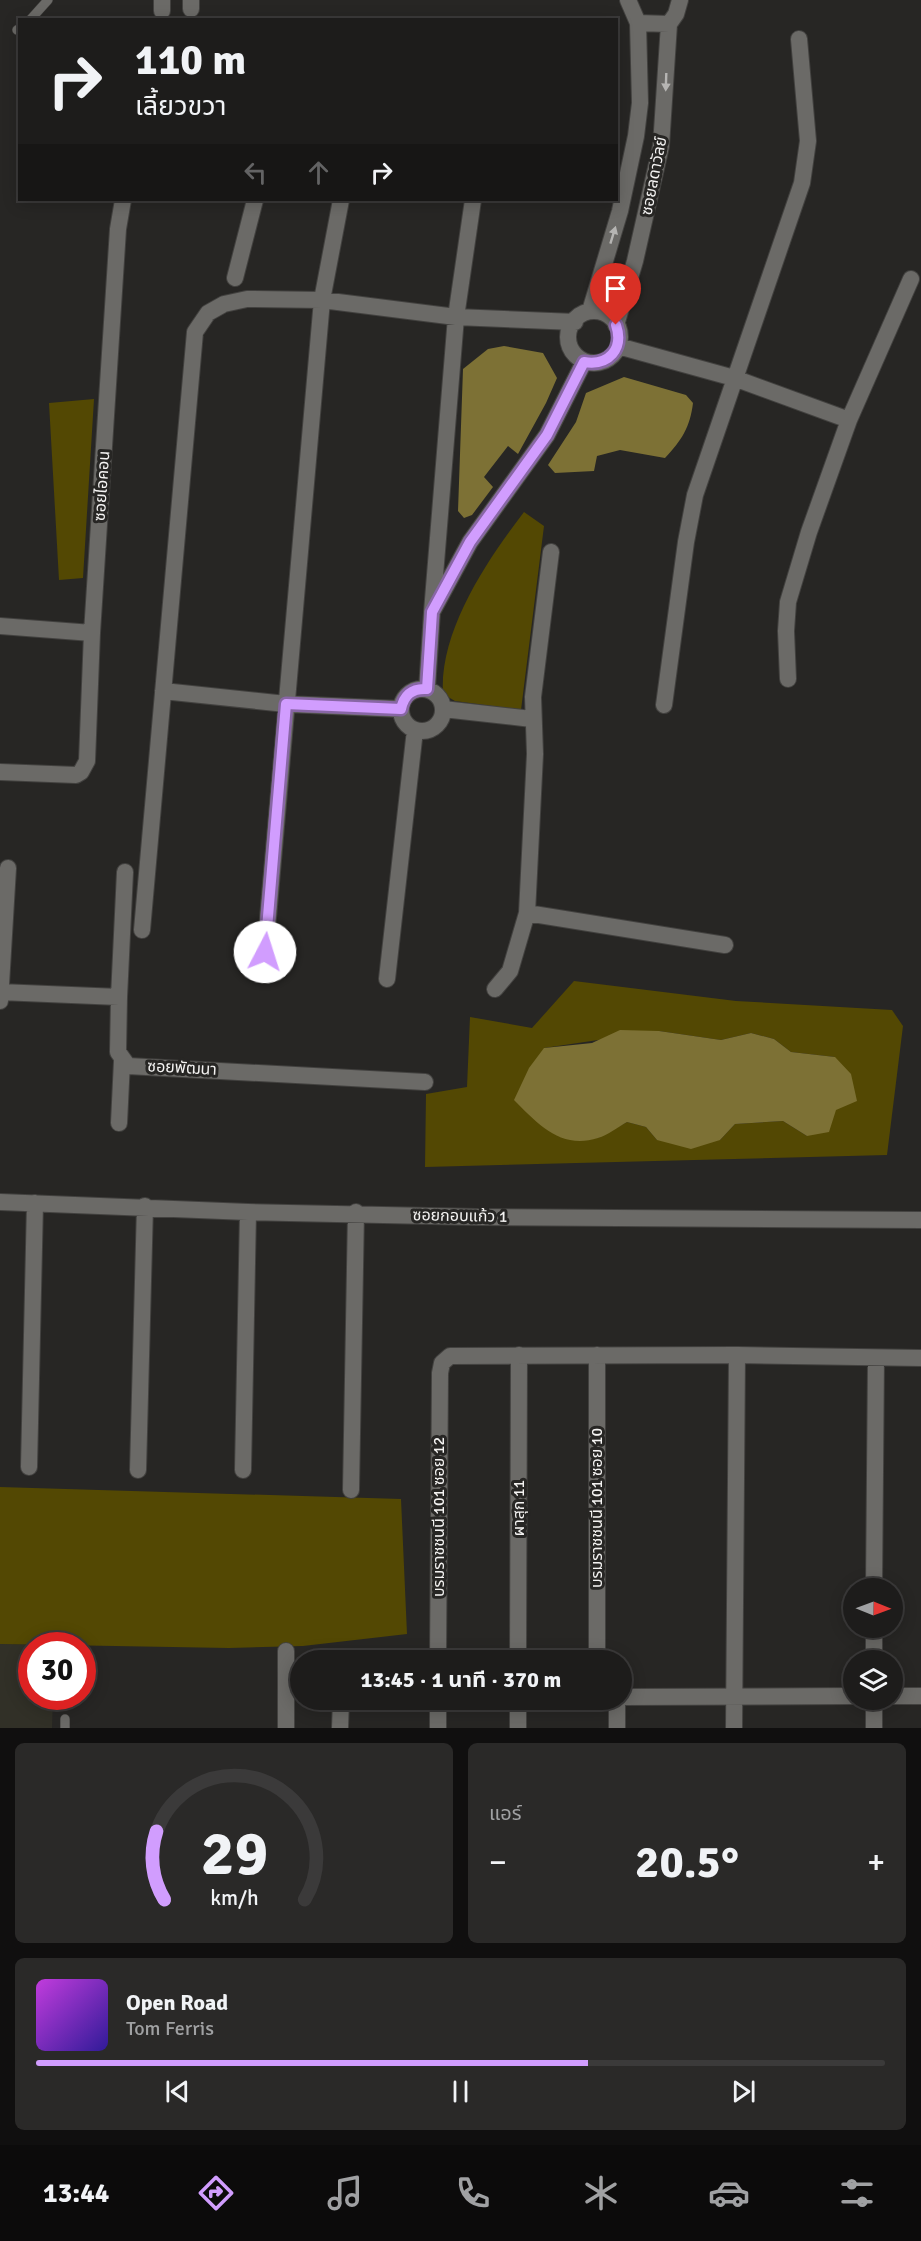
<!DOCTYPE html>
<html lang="th">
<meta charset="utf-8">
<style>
body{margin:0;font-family:Signika,"Noto Sans Thai",sans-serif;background:#2a2928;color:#f1f3f6;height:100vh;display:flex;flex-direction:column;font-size:22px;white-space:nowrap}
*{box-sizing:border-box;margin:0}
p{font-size:20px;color:#a0a1a3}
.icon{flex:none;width:33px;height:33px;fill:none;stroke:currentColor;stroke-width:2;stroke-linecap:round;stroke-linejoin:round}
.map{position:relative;height:1728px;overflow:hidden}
.panel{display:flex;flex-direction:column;gap:15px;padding:15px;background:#100f0f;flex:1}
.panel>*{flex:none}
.top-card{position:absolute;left:18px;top:18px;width:600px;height:183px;border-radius:0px;box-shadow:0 3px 15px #0003,0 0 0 2px #3b3a3a;background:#1d1c1b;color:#f1f3f6;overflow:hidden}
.needle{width:39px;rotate:91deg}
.fabs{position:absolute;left:843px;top:1578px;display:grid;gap:12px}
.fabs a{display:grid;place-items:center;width:60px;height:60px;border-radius:50%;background:#1d1c1b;box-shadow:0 3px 15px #0003,0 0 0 2px #3b3a3a;font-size:30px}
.speed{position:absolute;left:18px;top:1632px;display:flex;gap:12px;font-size:30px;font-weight:700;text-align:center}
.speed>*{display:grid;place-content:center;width:78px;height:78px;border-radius:50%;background:#1d1c1b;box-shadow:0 3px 15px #0003,0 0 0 2px #3b3a3a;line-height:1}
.speed .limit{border:9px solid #d22;background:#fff;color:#111}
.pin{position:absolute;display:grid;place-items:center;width:51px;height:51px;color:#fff;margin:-62px -26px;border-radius:50% 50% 50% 0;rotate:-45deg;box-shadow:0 0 6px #0007}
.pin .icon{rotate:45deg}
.me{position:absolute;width:66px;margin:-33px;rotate:5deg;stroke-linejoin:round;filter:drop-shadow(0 0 4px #0008)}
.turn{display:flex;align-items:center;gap:21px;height:126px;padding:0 18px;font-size:27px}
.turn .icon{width:78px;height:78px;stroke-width:2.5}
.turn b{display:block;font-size:42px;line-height:51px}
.lanes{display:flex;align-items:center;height:57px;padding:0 18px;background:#0003;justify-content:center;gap:30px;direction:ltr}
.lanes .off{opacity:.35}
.big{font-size:45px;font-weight:700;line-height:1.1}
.panel .widget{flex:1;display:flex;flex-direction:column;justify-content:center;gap:9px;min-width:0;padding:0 21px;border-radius:9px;background:#2a2928}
.panel .dial{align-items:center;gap:0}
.dial svg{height:156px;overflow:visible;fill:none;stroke:#3b3a3a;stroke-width:7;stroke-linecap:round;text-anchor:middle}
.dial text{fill:#f1f3f6;stroke:none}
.song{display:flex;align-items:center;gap:18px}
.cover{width:72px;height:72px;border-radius:9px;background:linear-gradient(135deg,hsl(290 70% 55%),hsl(250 70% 35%))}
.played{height:6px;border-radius:3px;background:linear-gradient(90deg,#d19dfe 65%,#3b3a3a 65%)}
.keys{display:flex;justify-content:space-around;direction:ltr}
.heat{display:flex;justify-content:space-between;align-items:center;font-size:33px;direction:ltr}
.panel .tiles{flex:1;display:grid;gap:15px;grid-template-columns:1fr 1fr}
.widget:last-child{grid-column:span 2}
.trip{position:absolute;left:290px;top:1650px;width:342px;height:60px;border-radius:30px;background:#1d1c1b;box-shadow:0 3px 15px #0003,0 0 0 2px #3b3a3a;font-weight:700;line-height:60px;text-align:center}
.menu{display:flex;height:96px;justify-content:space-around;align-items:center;background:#0c0b0b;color:#a0a1a3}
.menu .icon{width:42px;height:42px}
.menu .selected{color:#d19dfe}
.menu b{font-size:27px;color:#f1f3f6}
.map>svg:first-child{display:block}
.built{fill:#313027}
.green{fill:#534803;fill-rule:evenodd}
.water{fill:#7d7135}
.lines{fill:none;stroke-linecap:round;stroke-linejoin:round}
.service-casing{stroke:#42413f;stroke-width:10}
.minor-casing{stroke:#42413f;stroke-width:18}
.service{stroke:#6b6a67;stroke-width:9}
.minor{stroke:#6b6a67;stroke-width:16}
.oneway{fill:#b6b5b3}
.route-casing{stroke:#8866a5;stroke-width:15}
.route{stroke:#d19dfe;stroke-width:10}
.labels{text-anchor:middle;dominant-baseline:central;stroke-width:6;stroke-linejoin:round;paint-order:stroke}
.street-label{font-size:16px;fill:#f4f3f2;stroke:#272624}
</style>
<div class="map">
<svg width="921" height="1728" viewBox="0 0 921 1728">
<rect width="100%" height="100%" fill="#272624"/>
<path class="built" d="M 0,1644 L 53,1645 L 32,1646 L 32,1696 L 53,1697 L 52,1728 L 0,1728 Z"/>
<path class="green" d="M 94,399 L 83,578 L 59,580 L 49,403 Z
M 524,512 L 544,526 L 521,710 L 455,701 L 443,694 C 439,631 487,560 524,512 Z
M 574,981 L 736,1001 L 892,1010 L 903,1026 L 887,1155 L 425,1167 L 426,1094 L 467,1087 L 470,1017 L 532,1028 ZM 659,1031 L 721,1040 L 751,1033 L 774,1039 L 791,1052 L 835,1057 L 807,1136 L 783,1121 L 735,1124 L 720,1140 L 657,1140 L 646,1127 L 627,1122 L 598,1138 L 544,1048 Z
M 0,1487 L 401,1499 L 407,1634 L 303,1646 L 229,1648 L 0,1644 Z"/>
<path class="water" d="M 504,346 L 543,353 L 557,378 L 546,403 L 518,454 L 508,446 L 484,477 L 493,487 L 472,515 L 464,518 L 458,511 L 463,369 L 488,349 Z
M 624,377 L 686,395 L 693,403 C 690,427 682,440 665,458 L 620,450 L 597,456 L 594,471 L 555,473 L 548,465 L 576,422 L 586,393 Z
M 620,1030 L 659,1031 L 721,1040 L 751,1033 L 774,1039 L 791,1052 L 835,1057 L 851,1074 L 857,1101 L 836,1110 L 829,1132 L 807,1136 L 783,1121 L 735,1124 L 720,1140 L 691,1149 L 657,1140 L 646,1127 L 627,1122 C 618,1127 608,1135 598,1138 C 561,1150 538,1124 514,1100 L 529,1068 L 544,1048 L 592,1043 Z"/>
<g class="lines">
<g class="service-casing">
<path id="service" d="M 30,20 L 48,0
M 17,30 L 20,28
M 65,1728 L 65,1719"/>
</g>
<g class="minor-casing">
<path id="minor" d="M 191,9 L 191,0
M 162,11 L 162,0
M 638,23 L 669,24
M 235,278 L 255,200
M 590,311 L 620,211 L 636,136 L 640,103 L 638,23 L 628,0
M568 337a26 26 0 1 1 52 0a26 26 0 1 1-52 0Z
M 616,325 L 635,261 L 661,146 L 669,24 L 676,14 L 680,0
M 618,346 L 734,378 L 849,420
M 432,612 L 456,317 L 473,200
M 0,626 L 92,633
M 788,679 L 786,631 L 788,602 L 809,532 L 849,420 L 911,279
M 427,689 L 432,612 L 470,542 L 547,435 L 584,362
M401 710a21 21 0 1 1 42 0a21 21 0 1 1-42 0Z
M 163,691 L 286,704 L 401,709
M 664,705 L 686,542 L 695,495 L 802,183 L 808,141 L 799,39
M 443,709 L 532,719
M 0,772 L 76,775 L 81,772 L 87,761 L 92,633 L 118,229 L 123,200
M 527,913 L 725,945
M 142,930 L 195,332 L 208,313 L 224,304 L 247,299 L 322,300 L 456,317 L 575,322
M 265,952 L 322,300 L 341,200
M 387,979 L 415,730
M 495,989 L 510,971 L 527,913 L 535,754 L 533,697 L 551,552
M 0,992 L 119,997 L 118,1052 L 128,1066 L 425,1082
M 119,997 L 125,872
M 0,1001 L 8,868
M 119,1123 L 122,1061
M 0,1202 L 248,1212 L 477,1217 L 921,1220
M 29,1467 L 35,1203
M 138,1470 L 145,1206
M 243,1470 L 248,1212
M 351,1490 L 356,1212
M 874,1588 L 876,1358
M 438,1660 L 440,1373 L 442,1363 L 450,1356 L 737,1355 L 921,1358
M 518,1660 L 519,1355
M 597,1660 L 597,1355
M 874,1660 L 874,1628
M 892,1696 L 921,1696
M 621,1697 L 854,1696
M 438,1700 L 438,1728
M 286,1728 L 286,1651
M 340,1728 L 341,1700
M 518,1728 L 518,1700
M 617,1728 L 617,1700
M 734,1728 L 737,1355
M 874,1728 L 874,1700"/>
</g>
<use href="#service" class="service"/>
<use href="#minor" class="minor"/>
</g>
<defs><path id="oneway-solid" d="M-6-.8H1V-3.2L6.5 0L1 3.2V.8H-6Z" transform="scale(1.5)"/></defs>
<g class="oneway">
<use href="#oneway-solid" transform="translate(666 82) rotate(92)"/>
<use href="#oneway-solid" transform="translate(613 235) rotate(-73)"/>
</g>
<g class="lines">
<g class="route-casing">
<path id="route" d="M 265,952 L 286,704 L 401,709 C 404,695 412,688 427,689 L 432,612 L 470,542 L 547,435 L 584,362 C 609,366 624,349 616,325"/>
</g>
<use href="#route" class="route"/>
</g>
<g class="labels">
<g class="street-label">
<text transform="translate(654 176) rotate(-79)">ซอยลดาวัลย์</text>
<text transform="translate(102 486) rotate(-86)">ซอยไอคอน</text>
<text transform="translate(182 1068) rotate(3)">ซอยพัฒนา</text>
<text transform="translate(460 1216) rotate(1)">ซอยกอบแก้ว 1</text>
<text transform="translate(519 1508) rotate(-90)">ผาสุก 11</text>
<text transform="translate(597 1508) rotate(-90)">บรมราชชนนี 101 ซอย 10</text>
<text transform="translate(439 1517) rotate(-90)">บรมราชชนนี 101 ซอย 12</text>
</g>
</g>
</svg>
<div class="fabs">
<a><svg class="needle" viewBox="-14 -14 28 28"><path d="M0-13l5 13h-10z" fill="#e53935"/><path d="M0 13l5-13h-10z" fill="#a0a1a3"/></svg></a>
<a><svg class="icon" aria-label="layers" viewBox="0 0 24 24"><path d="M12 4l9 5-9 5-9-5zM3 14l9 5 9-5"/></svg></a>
</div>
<div class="speed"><div class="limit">30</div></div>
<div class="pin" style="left:616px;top:325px;background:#d93025"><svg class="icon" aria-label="arrive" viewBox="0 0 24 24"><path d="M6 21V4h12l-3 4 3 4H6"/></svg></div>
<svg class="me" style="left:265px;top:952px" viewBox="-20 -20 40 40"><circle r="19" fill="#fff"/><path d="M0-13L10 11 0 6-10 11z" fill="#d19dfe"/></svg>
<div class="trip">13:45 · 1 นาที · 370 m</div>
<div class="top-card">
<div class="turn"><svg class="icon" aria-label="right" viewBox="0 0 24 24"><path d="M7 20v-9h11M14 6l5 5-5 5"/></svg><div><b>110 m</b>เลี้ยวขวา</div></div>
<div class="lanes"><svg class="icon off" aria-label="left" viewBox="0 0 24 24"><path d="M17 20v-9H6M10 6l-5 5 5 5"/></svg><svg class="icon off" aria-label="ahead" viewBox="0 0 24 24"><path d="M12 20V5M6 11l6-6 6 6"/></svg><svg class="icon" aria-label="right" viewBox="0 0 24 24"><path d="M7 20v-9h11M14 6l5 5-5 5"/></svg></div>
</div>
</div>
<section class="panel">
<div class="tiles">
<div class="widget dial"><svg viewBox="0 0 100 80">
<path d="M14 69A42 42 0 1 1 86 69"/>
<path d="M14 69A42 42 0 0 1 10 34" stroke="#d19dfe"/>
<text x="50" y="56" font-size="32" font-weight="700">29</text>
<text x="50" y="72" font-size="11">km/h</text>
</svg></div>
<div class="widget"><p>แอร์</p>
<div class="heat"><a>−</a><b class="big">20.5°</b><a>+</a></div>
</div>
<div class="widget">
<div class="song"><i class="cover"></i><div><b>Open Road</b><p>Tom Ferris</p></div></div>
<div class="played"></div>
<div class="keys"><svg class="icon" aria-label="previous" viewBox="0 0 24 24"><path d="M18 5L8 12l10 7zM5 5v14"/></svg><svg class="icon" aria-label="pause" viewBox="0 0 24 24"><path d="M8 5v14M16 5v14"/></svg><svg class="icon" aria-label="next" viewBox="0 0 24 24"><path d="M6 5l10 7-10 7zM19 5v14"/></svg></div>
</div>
</div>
</section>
<nav class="menu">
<b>13:44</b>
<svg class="icon selected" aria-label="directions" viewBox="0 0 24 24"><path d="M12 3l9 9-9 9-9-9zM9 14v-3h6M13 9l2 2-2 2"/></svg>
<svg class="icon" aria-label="music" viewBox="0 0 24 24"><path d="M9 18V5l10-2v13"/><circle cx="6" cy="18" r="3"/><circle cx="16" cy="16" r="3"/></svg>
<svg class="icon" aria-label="phone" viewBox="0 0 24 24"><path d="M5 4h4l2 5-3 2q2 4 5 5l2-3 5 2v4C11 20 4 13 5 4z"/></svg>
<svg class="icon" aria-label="climate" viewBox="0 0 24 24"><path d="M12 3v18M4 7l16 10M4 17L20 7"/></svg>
<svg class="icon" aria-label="car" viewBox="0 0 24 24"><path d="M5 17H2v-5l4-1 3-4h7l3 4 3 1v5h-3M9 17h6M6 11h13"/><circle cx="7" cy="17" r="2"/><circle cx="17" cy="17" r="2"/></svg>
<svg class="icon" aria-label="filters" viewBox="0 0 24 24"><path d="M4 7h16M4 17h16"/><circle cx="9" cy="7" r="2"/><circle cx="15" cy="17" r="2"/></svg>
</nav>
